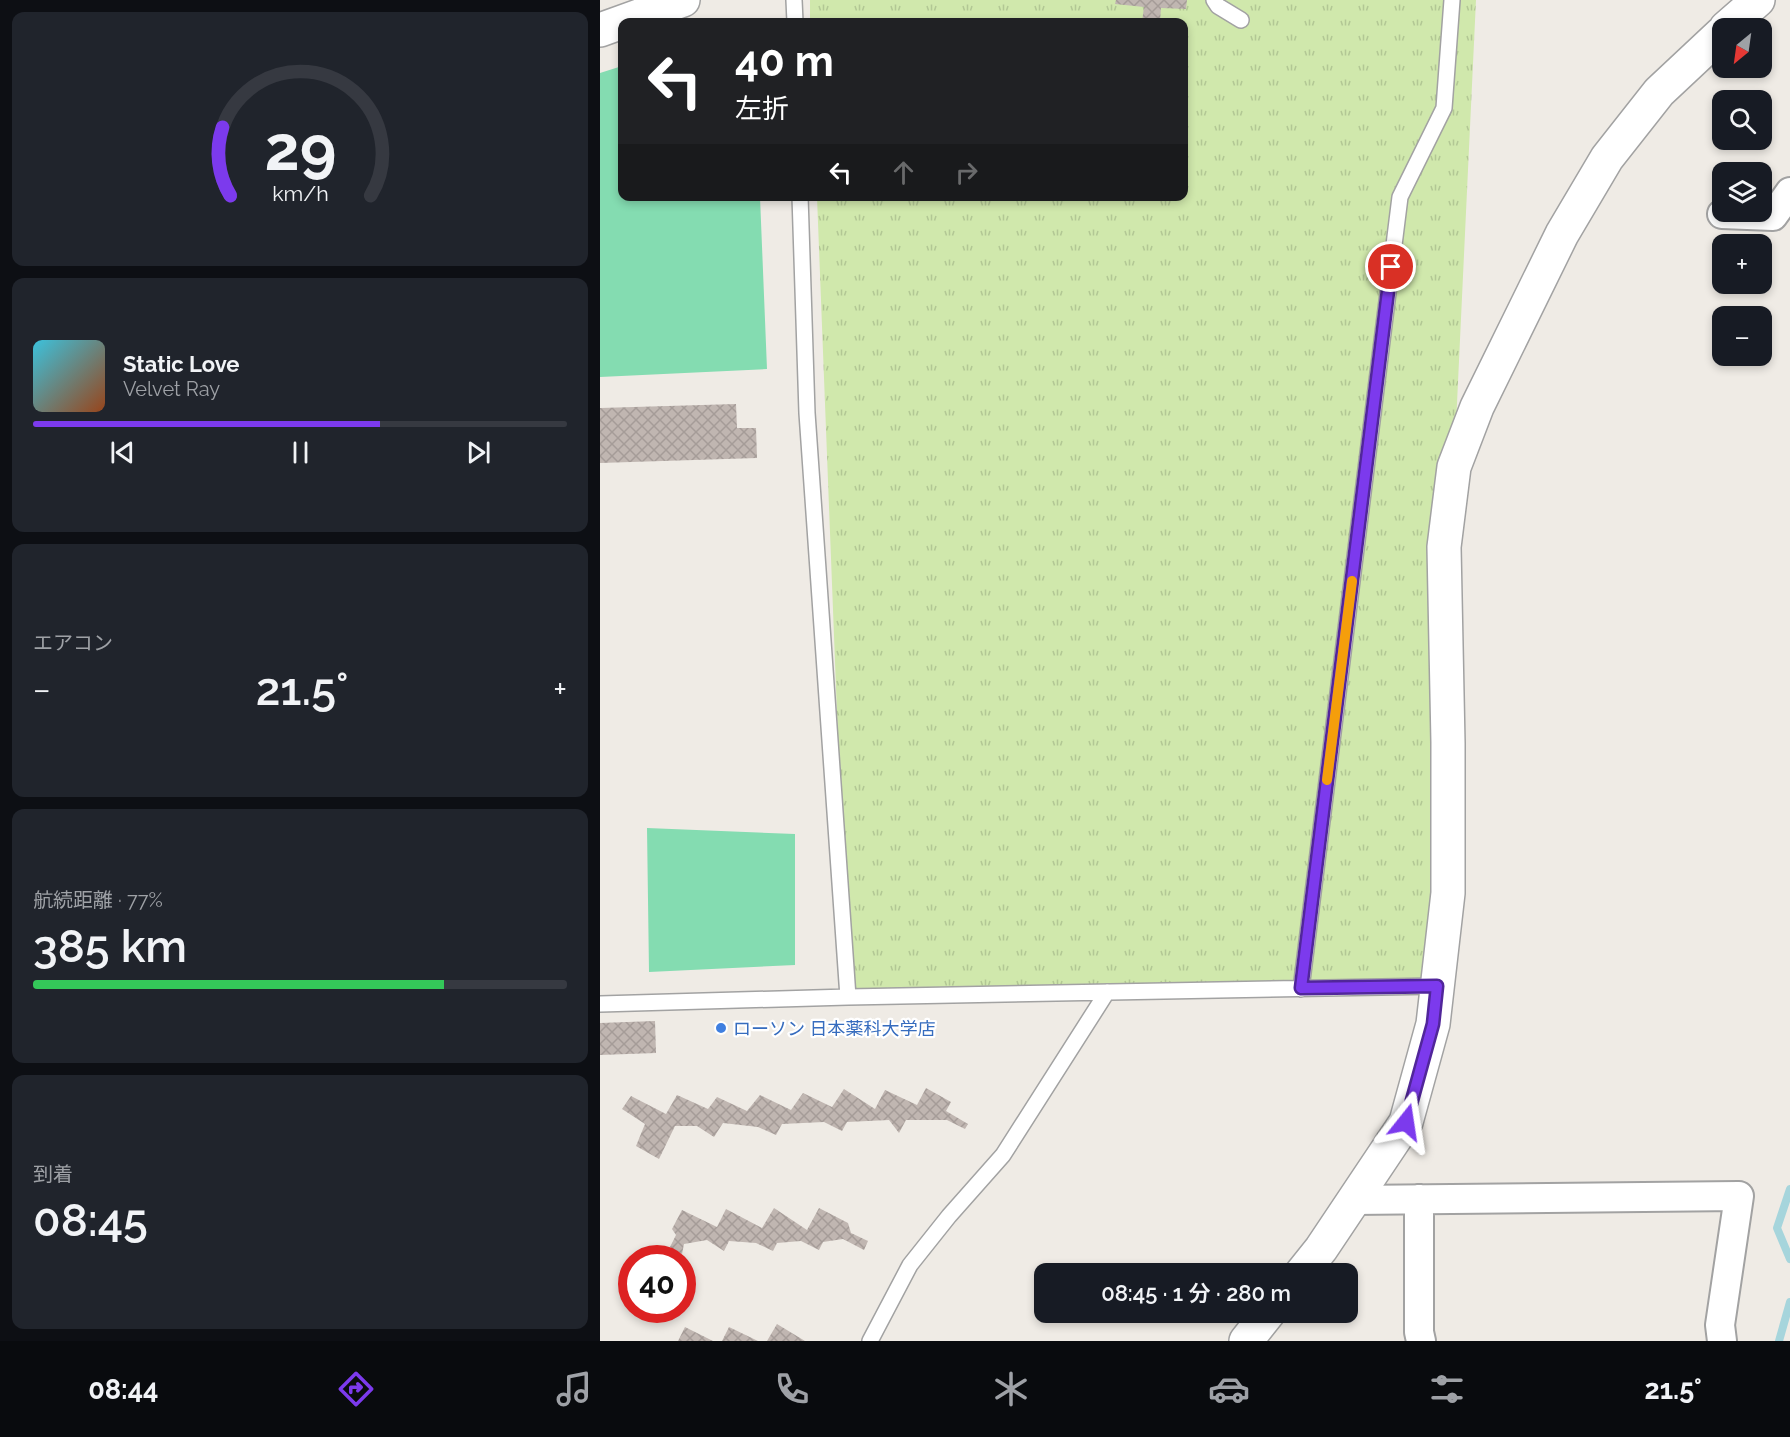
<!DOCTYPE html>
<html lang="ja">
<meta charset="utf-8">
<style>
body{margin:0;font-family:Raleway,"Noto Sans JP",sans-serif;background:#20242c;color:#f1f3f6;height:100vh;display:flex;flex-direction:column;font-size:22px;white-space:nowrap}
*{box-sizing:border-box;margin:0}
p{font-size:20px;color:#9ea1a6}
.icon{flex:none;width:33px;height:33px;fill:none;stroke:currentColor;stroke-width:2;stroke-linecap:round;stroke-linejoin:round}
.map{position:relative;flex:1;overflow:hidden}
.panel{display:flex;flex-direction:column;gap:12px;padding:12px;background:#0d0f14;width:600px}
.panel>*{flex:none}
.banner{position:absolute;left:18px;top:18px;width:570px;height:183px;border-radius:12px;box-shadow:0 3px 9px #0003;background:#202124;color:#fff;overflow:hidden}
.needle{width:39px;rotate:209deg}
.tools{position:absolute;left:1112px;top:18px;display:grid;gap:12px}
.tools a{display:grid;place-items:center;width:60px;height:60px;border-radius:12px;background:#171b24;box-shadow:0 3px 9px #0003;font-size:30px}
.speed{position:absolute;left:18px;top:1245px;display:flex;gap:12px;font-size:30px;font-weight:700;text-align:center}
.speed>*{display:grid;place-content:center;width:78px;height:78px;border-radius:50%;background:#171b24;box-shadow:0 3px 9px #0003;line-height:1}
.speed .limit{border:9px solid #d22;background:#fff;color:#111}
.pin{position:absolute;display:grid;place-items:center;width:51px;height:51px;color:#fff;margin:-26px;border:3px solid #fff;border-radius:50%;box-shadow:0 2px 6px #0007}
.me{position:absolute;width:66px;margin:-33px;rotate:15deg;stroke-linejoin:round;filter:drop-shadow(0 0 4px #0008)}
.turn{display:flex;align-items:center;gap:21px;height:126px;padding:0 18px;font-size:27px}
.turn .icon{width:78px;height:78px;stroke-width:2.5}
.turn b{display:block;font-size:42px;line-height:51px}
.lanes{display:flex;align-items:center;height:57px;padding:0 18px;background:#0003;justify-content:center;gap:30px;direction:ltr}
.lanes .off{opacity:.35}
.big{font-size:45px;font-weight:600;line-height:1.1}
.panel .widget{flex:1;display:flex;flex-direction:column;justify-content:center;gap:9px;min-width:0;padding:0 21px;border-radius:12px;background:#20242c}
.panel .dial{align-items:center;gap:0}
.dial svg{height:156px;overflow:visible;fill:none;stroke:#363941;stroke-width:7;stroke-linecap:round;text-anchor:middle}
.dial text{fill:#f1f3f6;stroke:none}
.song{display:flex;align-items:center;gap:18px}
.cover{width:72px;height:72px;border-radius:9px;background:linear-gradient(135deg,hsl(190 70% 55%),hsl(20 70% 35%))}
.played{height:6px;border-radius:3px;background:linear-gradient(90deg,#7c3aed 65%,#363941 65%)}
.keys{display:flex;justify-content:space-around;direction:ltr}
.heat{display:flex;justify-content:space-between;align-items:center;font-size:33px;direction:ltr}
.charge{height:9px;border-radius:4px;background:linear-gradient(90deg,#34c759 77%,#363941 0)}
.trip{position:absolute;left:434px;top:1263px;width:324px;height:60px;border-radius:12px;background:#171b24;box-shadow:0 3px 9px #0003;font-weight:600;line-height:60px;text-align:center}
.tabs{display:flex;height:96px;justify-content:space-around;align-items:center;background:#090b0e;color:#9ea1a6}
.tabs .icon{width:42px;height:42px}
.tabs .current{color:#7c3aed}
.tabs b{font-size:27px;color:#f1f3f6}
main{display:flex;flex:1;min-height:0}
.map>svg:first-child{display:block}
.grass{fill:url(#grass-tufts)}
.pitch{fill:#84dcb1}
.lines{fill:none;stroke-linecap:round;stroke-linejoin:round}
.stream{stroke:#a6d5dc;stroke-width:8}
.building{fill:url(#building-cross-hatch)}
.service-casing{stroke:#a2a2a2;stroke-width:18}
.minor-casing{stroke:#a2a2a2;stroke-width:32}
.tertiary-casing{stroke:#a2a2a2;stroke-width:36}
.service{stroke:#fff;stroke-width:15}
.minor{stroke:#fff;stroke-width:28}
.tertiary{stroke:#fff;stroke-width:33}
.route-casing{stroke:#51269a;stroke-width:15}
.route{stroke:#7c3aed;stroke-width:10}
.slow{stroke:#f59e0b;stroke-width:10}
.shop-dot{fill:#3f7fe0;stroke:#fff;stroke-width:2}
.labels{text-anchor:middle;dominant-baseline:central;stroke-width:4.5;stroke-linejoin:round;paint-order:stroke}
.shop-label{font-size:18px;fill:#366cbe;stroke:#fff;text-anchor:start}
</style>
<main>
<section class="panel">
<div class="widget dial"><svg viewBox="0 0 100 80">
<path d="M14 69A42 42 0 1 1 86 69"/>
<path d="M14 69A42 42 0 0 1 10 34" stroke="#7c3aed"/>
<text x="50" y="56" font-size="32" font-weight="700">29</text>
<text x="50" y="72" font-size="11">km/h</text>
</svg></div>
<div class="widget">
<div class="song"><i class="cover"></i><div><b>Static Love</b><p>Velvet Ray</p></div></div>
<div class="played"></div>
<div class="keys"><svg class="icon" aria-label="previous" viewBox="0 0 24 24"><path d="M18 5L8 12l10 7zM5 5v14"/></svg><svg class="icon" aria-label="pause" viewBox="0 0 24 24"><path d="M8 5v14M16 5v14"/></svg><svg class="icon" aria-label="next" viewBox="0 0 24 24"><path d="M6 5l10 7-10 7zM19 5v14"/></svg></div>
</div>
<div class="widget"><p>エアコン</p>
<div class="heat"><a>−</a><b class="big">21.5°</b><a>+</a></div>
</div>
<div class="widget"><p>航続距離 · 77%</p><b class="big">385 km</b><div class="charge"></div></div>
<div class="widget"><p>到着</p><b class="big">08:45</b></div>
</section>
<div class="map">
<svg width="1190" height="1341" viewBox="0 0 1190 1341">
<defs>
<pattern id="grass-tufts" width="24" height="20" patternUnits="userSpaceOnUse" patternTransform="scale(1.5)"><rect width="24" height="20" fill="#d0e8ac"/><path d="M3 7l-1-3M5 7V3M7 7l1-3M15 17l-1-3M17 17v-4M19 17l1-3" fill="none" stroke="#b2c794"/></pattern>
<pattern id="building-cross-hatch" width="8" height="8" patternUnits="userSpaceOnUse" patternTransform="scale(1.5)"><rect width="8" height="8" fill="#c0b6b1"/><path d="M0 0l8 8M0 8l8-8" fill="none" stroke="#a59c98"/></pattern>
</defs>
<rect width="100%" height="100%" fill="#efebe5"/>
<path class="grass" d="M 210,0 L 876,0 L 854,467 L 837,986 L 248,997 L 217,197 L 584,196 L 584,22 L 210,22 Z"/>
<path class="pitch" d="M 22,66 L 22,196 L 160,197 L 167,369 L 0,377 L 0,73 Z
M 47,828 L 195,834 L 195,965 L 49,972 Z"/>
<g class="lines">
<path class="stream" d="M 1190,1189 L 1177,1228 L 1190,1259
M 1179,1341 L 1190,1302"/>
</g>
<path class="building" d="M 516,0 L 587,0 L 586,9 L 561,8 L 560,22 L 542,22 L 544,7 L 515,4 Z
M 136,404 L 137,428 L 156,428 L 157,458 L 0,463 L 0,408 Z
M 55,1021 L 56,1053 L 0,1055 L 0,1023 Z
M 326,1088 L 351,1102 L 346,1111 L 368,1124 L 365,1129 L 347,1120 L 306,1120 L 299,1133 L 289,1120 L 247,1122 L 242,1131 L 224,1122 L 182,1124 L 176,1135 L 158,1127 L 123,1123 L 114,1137 L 97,1126 L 75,1126 L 59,1159 L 36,1146 L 45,1124 L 22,1109 L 31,1096 L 66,1114 L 77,1095 L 108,1109 L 117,1097 L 147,1111 L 160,1095 L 191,1110 L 203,1093 L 232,1107 L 244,1089 L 275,1109 L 285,1090 L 317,1105 Z
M 174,1208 L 207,1230 L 219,1208 L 248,1223 L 251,1233 L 268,1241 L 264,1250 L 243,1239 L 223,1242 L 219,1250 L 201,1241 L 177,1243 L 173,1251 L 156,1243 L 129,1241 L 124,1251 L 107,1240 L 84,1244 L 82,1254 L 70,1247 L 76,1235 L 72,1229 L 82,1210 L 117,1227 L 126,1209 L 162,1228 Z
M 177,1324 L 205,1341 L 167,1341 Z
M 85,1327 L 113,1341 L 78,1341 Z
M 129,1327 L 158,1341 L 122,1341 Z"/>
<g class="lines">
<g class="service-casing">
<path id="service" d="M 194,0 L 195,22
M 614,0 L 618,6 L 641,20
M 200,196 L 207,413 L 248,997
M 701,989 L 800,197 L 844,108 L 852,0
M 0,1004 L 248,997 L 837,986
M 270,1341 L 310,1265 L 349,1216 L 403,1155 L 507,992"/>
</g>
<g class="minor-casing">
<path id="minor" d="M 1122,214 L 1173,216 L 1190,192
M 819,1199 L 819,1332 L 821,1341
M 753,1200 L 1139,1196 L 1120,1325 L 1122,1341"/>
</g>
<g class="tertiary-casing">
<path id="tertiary" d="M 1126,28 L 1158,0
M 0,30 L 83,0
M 701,1274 L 721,1249 L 806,1122 L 833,1024 L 848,893 L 848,743 L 844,547 L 854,467 L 877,407 L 962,234 L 1007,158 L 1059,92 L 1122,33
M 646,1341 L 669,1312"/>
</g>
<use href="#service" class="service"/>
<use href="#minor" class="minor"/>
<use href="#tertiary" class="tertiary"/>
</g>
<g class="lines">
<g class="route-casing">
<path id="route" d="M 791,267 L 701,988 L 837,986 L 833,1024 L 806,1122"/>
</g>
<use href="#route" class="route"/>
<path class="slow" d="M 727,780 L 752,581"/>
</g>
<circle class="shop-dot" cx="121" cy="1028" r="6"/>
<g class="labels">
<g class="shop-label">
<text x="133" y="1028">ローソン 日本薬科大学店</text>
</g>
</g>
</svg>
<div class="tools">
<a><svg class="needle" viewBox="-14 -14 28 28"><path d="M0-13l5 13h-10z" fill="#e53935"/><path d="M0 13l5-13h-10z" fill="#9ea1a6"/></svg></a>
<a><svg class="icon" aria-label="search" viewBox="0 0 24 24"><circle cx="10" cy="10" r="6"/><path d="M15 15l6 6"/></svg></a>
<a><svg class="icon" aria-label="layers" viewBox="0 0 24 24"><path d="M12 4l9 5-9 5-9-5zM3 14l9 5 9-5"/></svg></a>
<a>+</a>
<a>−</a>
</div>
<div class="speed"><div class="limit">40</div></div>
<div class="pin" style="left:791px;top:267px;background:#d93025"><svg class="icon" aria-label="arrive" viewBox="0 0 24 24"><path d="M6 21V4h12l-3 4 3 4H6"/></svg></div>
<svg class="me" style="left:806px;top:1122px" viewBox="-20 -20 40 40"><path d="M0-17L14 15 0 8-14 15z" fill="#7c3aed" stroke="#fff" stroke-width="4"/></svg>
<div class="trip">08:45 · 1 分 · 280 m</div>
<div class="banner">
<div class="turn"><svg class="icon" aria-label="left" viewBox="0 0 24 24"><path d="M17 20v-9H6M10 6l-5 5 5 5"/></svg><div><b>40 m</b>左折</div></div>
<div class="lanes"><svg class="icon" aria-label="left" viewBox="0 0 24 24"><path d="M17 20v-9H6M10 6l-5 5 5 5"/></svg><svg class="icon off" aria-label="ahead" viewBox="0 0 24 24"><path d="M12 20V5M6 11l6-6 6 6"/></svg><svg class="icon off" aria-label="right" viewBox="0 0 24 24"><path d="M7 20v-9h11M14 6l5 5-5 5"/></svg></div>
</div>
</div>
</main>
<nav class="tabs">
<b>08:44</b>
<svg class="icon current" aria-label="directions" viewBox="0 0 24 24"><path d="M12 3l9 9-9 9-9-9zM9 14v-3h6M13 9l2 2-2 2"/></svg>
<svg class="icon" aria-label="music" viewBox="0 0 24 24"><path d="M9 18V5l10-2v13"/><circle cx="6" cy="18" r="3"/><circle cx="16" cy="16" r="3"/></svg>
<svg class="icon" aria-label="phone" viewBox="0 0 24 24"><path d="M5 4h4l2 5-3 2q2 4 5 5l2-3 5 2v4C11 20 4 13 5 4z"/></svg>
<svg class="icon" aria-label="climate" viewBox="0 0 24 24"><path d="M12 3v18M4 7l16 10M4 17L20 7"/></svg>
<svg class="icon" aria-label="car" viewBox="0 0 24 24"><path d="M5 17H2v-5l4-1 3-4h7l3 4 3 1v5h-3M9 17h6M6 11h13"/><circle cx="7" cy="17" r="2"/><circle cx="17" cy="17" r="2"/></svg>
<svg class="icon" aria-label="filters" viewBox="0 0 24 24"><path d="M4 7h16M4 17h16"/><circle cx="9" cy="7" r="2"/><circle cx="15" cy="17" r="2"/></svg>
<b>21.5°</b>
</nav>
